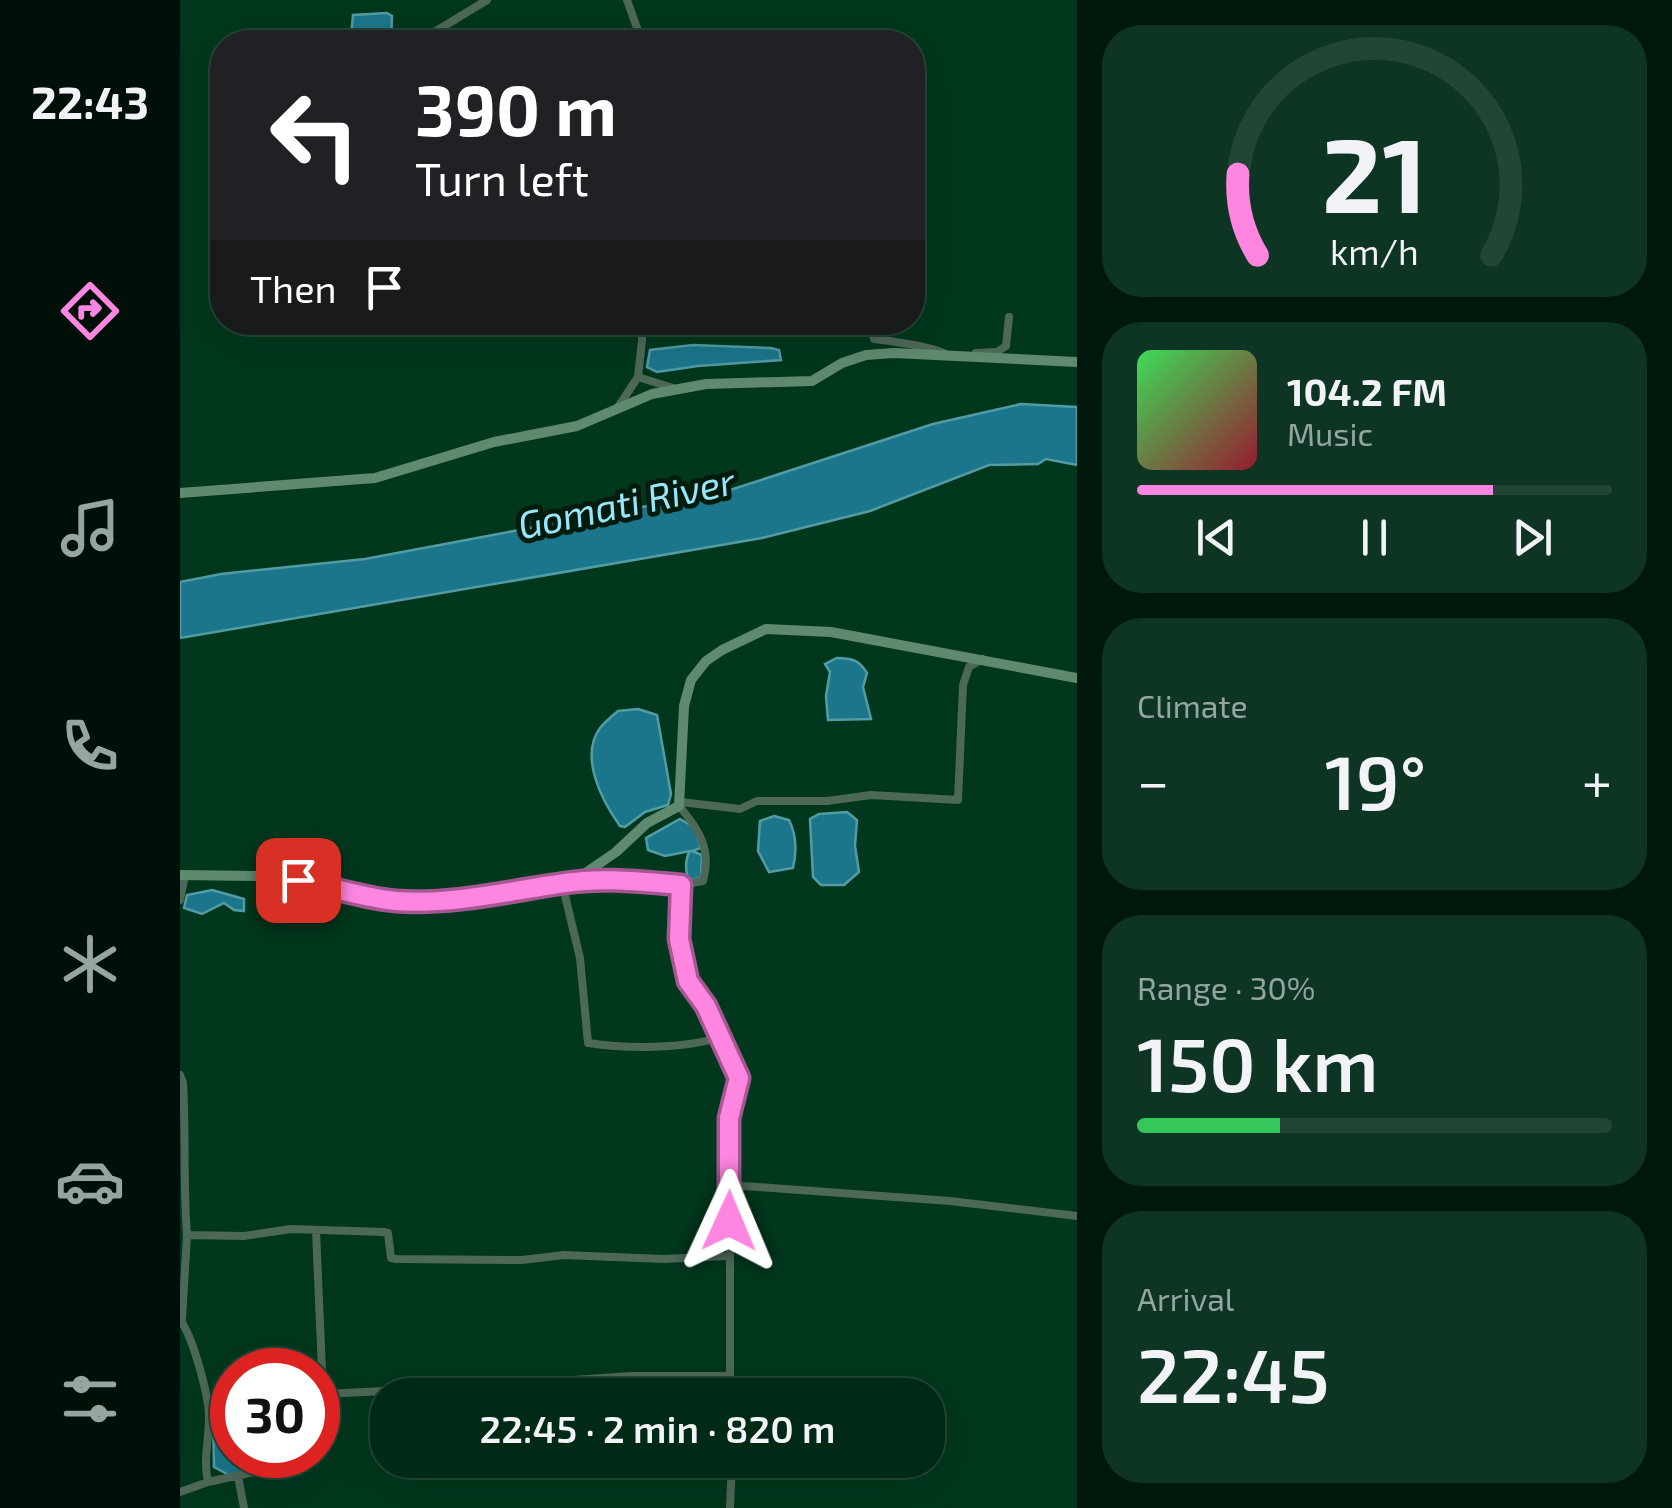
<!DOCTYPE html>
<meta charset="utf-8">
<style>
body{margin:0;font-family:"Exo 2",sans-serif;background:#0e3523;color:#f1f3f6;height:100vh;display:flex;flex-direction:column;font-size:38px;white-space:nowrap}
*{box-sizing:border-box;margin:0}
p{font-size:32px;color:#95a6a1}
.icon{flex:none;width:55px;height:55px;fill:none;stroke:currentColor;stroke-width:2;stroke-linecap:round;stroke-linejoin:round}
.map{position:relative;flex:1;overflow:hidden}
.sheet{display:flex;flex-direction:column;gap:25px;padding:25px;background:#00170c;width:595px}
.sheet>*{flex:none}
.top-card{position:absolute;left:30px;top:30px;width:715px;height:305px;border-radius:40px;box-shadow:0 10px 40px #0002,0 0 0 2px #224535;background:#202124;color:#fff;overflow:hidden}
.speed{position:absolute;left:30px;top:1348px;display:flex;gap:20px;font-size:50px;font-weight:700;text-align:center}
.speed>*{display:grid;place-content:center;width:130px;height:130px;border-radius:50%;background:#002916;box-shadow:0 10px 40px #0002,0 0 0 2px #224535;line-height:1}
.speed .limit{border:15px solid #d22;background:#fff;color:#111}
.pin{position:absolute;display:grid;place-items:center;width:85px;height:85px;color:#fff;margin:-42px;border-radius:20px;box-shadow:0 5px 15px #0006}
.me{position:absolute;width:110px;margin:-55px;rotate:1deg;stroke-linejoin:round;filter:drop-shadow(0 0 8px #0008)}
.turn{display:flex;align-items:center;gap:35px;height:210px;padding:0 40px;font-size:45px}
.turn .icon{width:130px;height:130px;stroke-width:2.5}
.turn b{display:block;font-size:70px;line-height:85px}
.then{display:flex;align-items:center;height:95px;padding:0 40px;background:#0003;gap:20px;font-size:38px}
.big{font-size:75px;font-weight:600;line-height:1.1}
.sheet .widget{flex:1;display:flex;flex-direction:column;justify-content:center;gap:15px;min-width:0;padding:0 35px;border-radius:40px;background:#0e3523}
.sheet .dial{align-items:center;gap:0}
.dial svg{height:260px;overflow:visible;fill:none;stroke:#224535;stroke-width:7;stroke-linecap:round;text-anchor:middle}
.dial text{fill:#f1f3f6;stroke:none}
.song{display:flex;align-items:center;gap:30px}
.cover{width:120px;height:120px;border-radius:15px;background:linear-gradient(135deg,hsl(130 70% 55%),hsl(350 70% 35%))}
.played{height:10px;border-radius:5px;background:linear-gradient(90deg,#fe86e1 75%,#224535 75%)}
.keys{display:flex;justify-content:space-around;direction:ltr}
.heat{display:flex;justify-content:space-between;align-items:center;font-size:55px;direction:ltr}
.charge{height:15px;border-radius:8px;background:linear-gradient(90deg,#34c759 30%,#224535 0)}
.trip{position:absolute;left:190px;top:1378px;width:575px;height:100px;border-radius:40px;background:#002916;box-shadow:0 10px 40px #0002,0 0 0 2px #224535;font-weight:600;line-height:100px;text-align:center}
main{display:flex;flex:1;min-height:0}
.menu{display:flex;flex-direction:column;width:180px;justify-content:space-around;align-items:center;background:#001009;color:#95a6a1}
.menu .icon{width:70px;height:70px}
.menu .active{color:#fe86e1}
.menu b{font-size:45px;color:#f1f3f6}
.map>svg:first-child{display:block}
.water{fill:#1b768b;stroke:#529ca4;stroke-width:2.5}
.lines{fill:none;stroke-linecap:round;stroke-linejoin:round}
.street{stroke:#4e6858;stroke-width:8}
.secondary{stroke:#608a70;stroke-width:10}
.route-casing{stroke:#a55792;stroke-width:25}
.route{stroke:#fe86e1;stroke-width:18}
.labels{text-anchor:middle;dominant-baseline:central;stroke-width:10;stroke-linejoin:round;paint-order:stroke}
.water-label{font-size:38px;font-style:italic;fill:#97e6fb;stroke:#011b0c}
</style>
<main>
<nav class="menu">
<b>22:43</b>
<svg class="icon active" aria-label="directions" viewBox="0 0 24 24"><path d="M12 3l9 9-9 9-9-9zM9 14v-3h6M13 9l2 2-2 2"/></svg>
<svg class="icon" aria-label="music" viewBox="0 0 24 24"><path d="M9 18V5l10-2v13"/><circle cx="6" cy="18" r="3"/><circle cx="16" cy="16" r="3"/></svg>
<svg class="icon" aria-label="phone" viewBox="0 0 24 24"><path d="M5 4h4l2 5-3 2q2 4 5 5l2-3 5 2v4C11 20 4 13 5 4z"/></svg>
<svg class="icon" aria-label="climate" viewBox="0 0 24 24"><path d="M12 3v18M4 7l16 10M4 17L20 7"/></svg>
<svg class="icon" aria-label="car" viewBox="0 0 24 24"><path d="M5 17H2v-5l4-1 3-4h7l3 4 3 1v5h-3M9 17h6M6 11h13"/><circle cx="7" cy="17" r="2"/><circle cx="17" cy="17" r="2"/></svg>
<svg class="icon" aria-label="filters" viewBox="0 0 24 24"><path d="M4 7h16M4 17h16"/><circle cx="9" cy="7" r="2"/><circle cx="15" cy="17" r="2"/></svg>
</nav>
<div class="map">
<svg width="897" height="1508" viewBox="0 0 897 1508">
<rect width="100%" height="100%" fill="#00371d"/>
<path class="water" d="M 207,13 L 212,16 L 211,41 L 178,42 L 171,38 L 173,15 Z
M 513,345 L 591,348 L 599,350 L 601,360 L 518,366 L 477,372 L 467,367 L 470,350 Z
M 841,404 L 897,407 L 897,465 L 866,459 L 858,464 L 809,465 L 690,511 L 582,538 L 0,638 L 0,582 L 41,574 L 185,559 L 547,491 L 753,424 Z
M 657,658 C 672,658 679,660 687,673 L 683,687 L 691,719 L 648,720 L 646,696 L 650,672 L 645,664 Z
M 458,709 L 477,715 L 491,794 L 488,805 L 465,812 L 445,827 L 440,826 C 422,801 399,757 420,728 C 425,722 432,716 438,711 Z
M 667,812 L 677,820 L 675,846 L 679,872 L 664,885 L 641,885 L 633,877 L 630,819 L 639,814 Z
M 594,816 L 609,820 C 617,836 617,851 613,868 L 589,872 L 578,851 L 580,821 Z
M 500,819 L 514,827 L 521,848 L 512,851 L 522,855 L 521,878 L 509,880 C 505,872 505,859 510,851 L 485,856 L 468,850 L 466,838 Z
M 32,890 L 64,899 L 64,911 L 54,910 L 44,903 L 22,914 L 4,908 L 7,895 Z
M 52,1415 L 52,1455 L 73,1455 L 69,1471 L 49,1475 L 34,1467 L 33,1419 Z"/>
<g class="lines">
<path class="street" d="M 447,0 L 462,42
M 243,39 L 307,0
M 464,322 L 458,377 L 493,388
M 691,322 L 694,339 C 710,341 753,347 766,354
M 796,353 L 817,352 L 826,346 L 829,317
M 436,410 L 458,377
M 501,802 L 560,809 L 577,801 L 647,801 L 691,795 L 778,800 L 783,685 L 789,667 L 802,659
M 499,806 C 519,829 532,850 523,881 L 501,885
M 0,900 L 5,875
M 542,1037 C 502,1049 448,1049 408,1043 L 400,958 L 382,883 L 427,880 L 501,885 L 499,939 L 507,981 L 527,1006 L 559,1078 L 549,1118 L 550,1185
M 0,1075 L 3,1083 C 6,1134 3,1184 7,1235 L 64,1236 L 111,1229 L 204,1232 L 208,1233 L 211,1258 L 216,1259 L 342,1260 L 384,1255 L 483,1259 L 548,1256
M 136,1230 L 143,1394 L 226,1390 L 350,1395
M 2,1319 L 7,1235
M 0,1320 C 12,1334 29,1395 29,1418 C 29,1440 23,1460 28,1482
M 350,1395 L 369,1394 L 379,1381 L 451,1376 L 549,1376
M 550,1395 L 550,1185 L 770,1201 L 897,1216
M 29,1415 L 52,1410
M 58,1476 L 64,1508
M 0,1492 L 28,1482 L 79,1471 L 81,1455
M 550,1508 L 552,1460"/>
<path class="secondary" d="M 0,493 L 195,478 L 314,442 L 397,426 L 472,394 L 526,384 L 632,381 L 662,363 L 686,355 L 714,353 L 897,362
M 0,875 L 86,876 L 218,901 L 324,895 L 362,889 L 404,874 L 436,852 L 467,823 L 499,806 L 504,706 L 511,680 L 526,661 L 542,650 L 586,629 L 651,632 L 897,678"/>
</g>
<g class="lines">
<g class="route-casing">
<path id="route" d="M 118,880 C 151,887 183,898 216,901 C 273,905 330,891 385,883 C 424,877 463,882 501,885 L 499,939 L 508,981 L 526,1006 L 559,1078 L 549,1118 L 549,1221"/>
</g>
<use href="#route" class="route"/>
</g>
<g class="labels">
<g class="water-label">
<text transform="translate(446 502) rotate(-12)">Gomati River</text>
</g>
</g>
</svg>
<div class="speed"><div class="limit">30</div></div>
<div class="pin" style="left:118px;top:880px;background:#d93025"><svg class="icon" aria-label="arrive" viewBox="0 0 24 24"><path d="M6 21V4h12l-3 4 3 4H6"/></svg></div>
<svg class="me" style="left:549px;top:1221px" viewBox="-20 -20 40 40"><path d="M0-17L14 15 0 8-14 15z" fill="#fe86e1" stroke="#fff" stroke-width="4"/></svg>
<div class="trip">22:45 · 2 min · 820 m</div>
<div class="top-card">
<div class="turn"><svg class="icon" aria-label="left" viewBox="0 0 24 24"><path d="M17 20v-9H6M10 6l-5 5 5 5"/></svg><div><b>390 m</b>Turn left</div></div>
<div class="then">Then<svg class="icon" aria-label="arrive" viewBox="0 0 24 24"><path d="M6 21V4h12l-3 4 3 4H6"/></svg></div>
</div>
</div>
<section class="sheet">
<div class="widget dial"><svg viewBox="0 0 100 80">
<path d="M14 69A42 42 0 1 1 86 69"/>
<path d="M14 69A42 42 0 0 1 8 44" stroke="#fe86e1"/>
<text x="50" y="56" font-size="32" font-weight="700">21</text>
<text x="50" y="72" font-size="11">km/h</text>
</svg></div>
<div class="widget">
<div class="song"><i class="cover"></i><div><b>104.2 FM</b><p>Music</p></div></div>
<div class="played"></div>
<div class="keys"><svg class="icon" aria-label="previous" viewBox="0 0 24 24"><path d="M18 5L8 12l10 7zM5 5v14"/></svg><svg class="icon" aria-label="pause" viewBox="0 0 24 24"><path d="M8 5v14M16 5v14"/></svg><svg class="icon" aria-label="next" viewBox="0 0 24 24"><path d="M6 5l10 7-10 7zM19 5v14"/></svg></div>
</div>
<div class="widget"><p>Climate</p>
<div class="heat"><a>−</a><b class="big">19°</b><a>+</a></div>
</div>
<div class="widget"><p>Range · 30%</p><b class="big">150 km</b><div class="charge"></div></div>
<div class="widget"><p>Arrival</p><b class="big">22:45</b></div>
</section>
</main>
